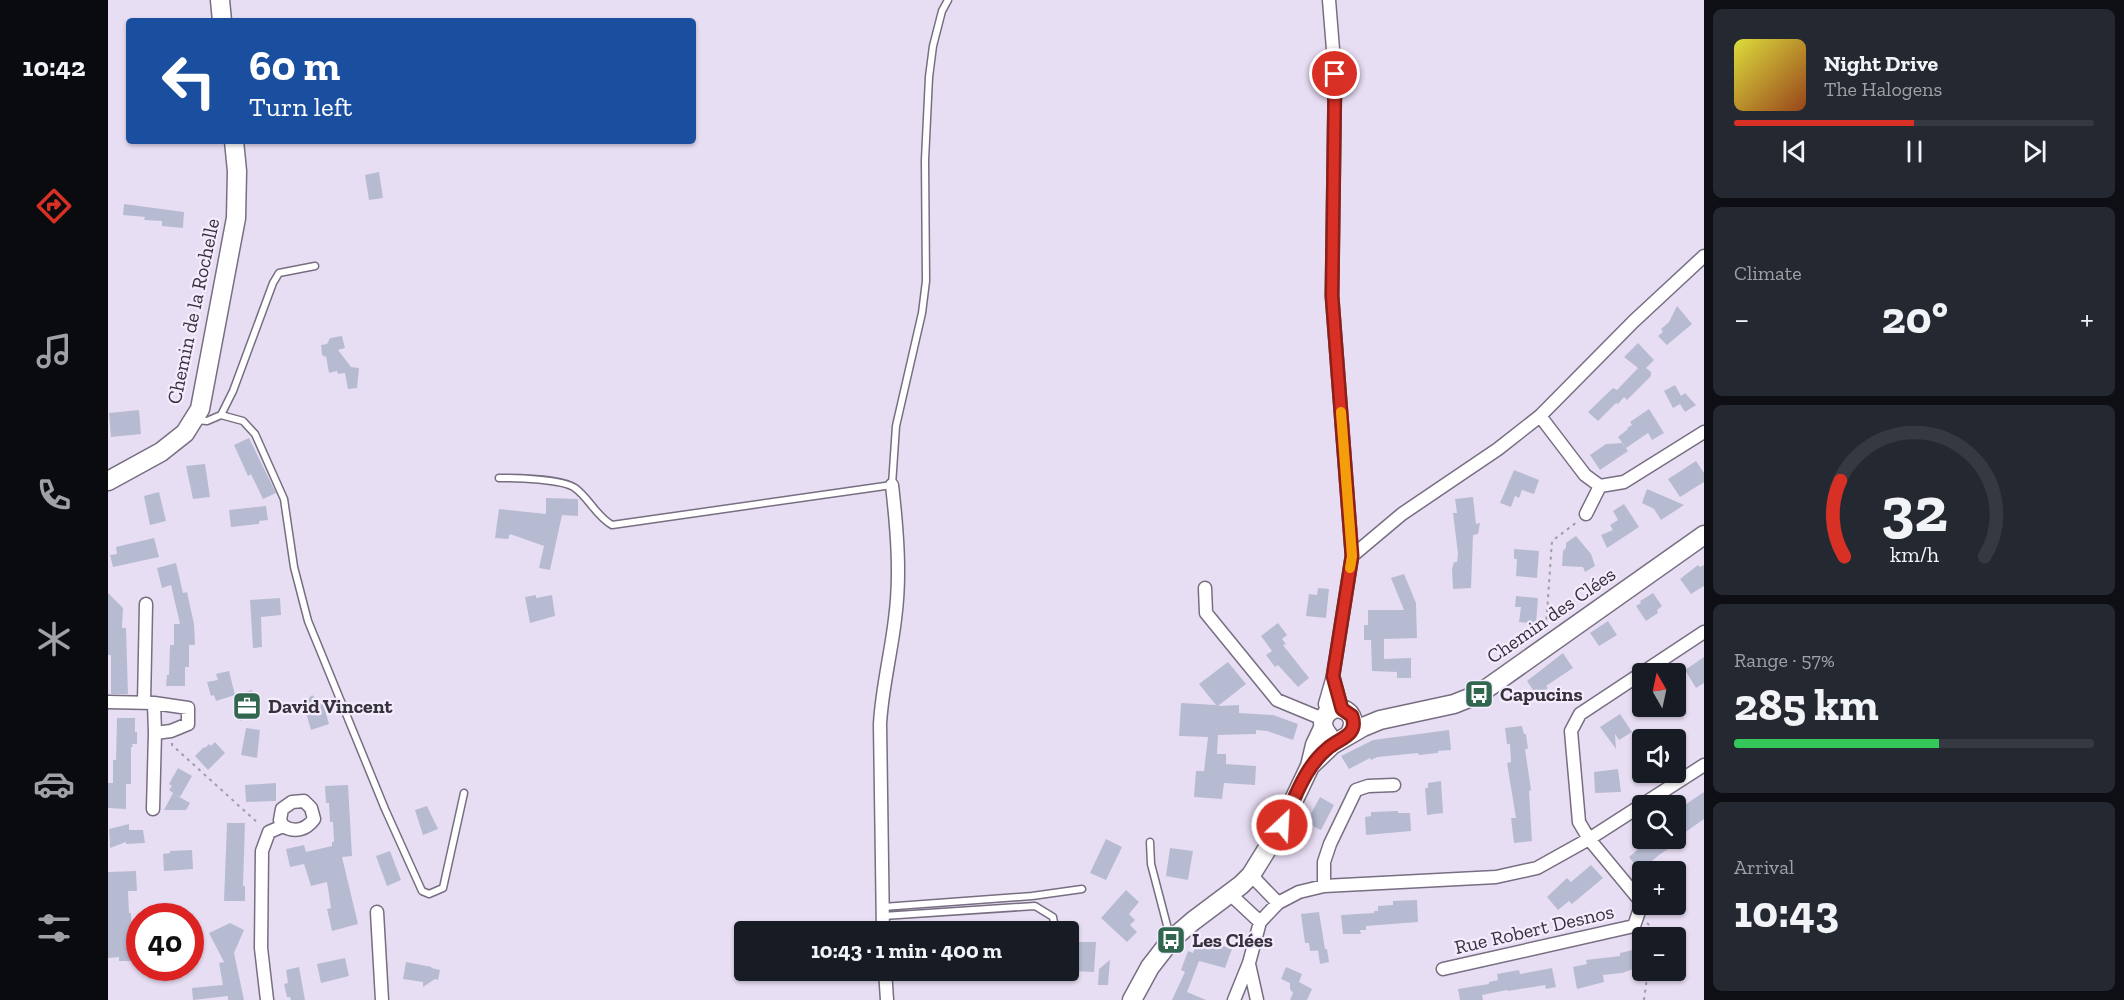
<!DOCTYPE html>
<meta charset="utf-8">
<style>
body{margin:0;font-family:"Zilla Slab",serif;background:#242831;color:#f1f3f6;height:100vh;display:flex;flex-direction:column;font-size:22px;white-space:nowrap}
*{box-sizing:border-box;margin:0}
p{font-size:20px;color:#9ea1a6}
.icon{flex:none;width:33px;height:33px;fill:none;stroke:currentColor;stroke-width:2;stroke-linecap:round;stroke-linejoin:round}
.map{position:relative;flex:1;overflow:hidden}
.details{display:flex;flex-direction:column;gap:9px;padding:9px;background:#0d0f14;width:420px}
.details>*{flex:none}
.guide{position:absolute;left:18px;top:18px;width:570px;height:126px;border-radius:6px;box-shadow:0 2px 4px #0004;background:#1a4fa0;color:#fff;overflow:hidden}
.needle{width:39px;rotate:351deg}
.fabs{position:absolute;left:1524px;top:663px;display:grid;gap:12px}
.fabs a{display:grid;place-items:center;width:54px;height:54px;border-radius:6px;background:#171b24;box-shadow:0 2px 4px #0004;font-size:30px}
.speed{position:absolute;left:18px;top:903px;display:flex;gap:12px;font-size:30px;font-weight:700;text-align:center}
.speed>*{display:grid;place-content:center;width:78px;height:78px;border-radius:50%;background:#171b24;box-shadow:0 2px 4px #0004;line-height:1}
.speed .limit{border:9px solid #d22;background:#fff;color:#111}
.pin{position:absolute;display:grid;place-items:center;width:51px;height:51px;color:#fff;margin:-26px;border:3px solid #fff;border-radius:50%;box-shadow:0 2px 6px #0007}
.me{position:absolute;width:66px;margin:-33px;rotate:25deg;stroke-linejoin:round;filter:drop-shadow(0 0 4px #0008)}
.turn{display:flex;align-items:center;gap:21px;height:126px;padding:0 24px;font-size:27px}
.turn .icon{width:78px;height:78px;stroke-width:2.5}
.turn b{display:block;font-size:42px;line-height:51px}
.big{font-size:45px;font-weight:700;line-height:1.1}
.details .tile{flex:1;display:flex;flex-direction:column;justify-content:center;gap:9px;min-width:0;padding:0 21px;border-radius:9px;background:#242831}
.details .dial{align-items:center;gap:0}
.dial svg{height:156px;overflow:visible;fill:none;stroke:#363941;stroke-width:7;stroke-linecap:round;text-anchor:middle}
.dial text{fill:#f1f3f6;stroke:none}
.song{display:flex;align-items:center;gap:18px}
.cover{width:72px;height:72px;border-radius:9px;background:linear-gradient(135deg,hsl(60 70% 55%),hsl(20 70% 35%))}
.played{height:6px;border-radius:3px;background:linear-gradient(90deg,#d93025 50%,#363941 50%)}
.keys{display:flex;justify-content:space-around;direction:ltr}
.heat{display:flex;justify-content:space-between;align-items:center;font-size:33px;direction:ltr}
.charge{height:9px;border-radius:4px;background:linear-gradient(90deg,#34c759 57%,#363941 0)}
.trip{position:absolute;left:626px;top:921px;width:345px;height:60px;border-radius:6px;background:#171b24;box-shadow:0 2px 4px #0004;font-weight:700;line-height:60px;text-align:center}
main{display:flex;flex:1;min-height:0}
.tab-bar{display:flex;flex-direction:column;width:108px;justify-content:space-around;align-items:center;background:#090b0e;color:#9ea1a6}
.tab-bar .icon{width:42px;height:42px}
.tab-bar .selected{color:#d93025}
.tab-bar b{font-size:27px;color:#f1f3f6}
.map>svg:first-child{display:block}
.building{fill:#b7bbd1}
.lines{fill:none;stroke-linecap:round;stroke-linejoin:round}
.lane-casing{stroke:#776e81;stroke-width:9}
.street-casing{stroke:#776e81;stroke-width:15}
.secondary-casing{stroke:#776e81;stroke-width:21}
.path{stroke:#a29aab;stroke-width:2;stroke-dasharray:3 4.5;stroke-linecap:butt}
.lane{stroke:#fff;stroke-width:6}
.street{stroke:#fff;stroke-width:12}
.secondary{stroke:#fff;stroke-width:18}
.route-casing{stroke:#8d1f18;stroke-width:15}
.route{stroke:#d93025;stroke-width:10}
.slow{stroke:#f59e0b;stroke-width:10}
.labels{text-anchor:middle;dominant-baseline:central;stroke-width:4.5;stroke-linejoin:round;paint-order:stroke}
.street-label{font-size:20px;fill:#36323b;stroke:#f4ecfe}
.poi-label{font-size:20px;font-weight:bold;fill:#36323b;stroke:#f4ecfe;text-anchor:start}
</style>
<main>
<nav class="tab-bar">
<b>10:42</b>
<svg class="icon selected" aria-label="directions" viewBox="0 0 24 24"><path d="M12 3l9 9-9 9-9-9zM9 14v-3h6M13 9l2 2-2 2"/></svg>
<svg class="icon" aria-label="music" viewBox="0 0 24 24"><path d="M9 18V5l10-2v13"/><circle cx="6" cy="18" r="3"/><circle cx="16" cy="16" r="3"/></svg>
<svg class="icon" aria-label="phone" viewBox="0 0 24 24"><path d="M5 4h4l2 5-3 2q2 4 5 5l2-3 5 2v4C11 20 4 13 5 4z"/></svg>
<svg class="icon" aria-label="climate" viewBox="0 0 24 24"><path d="M12 3v18M4 7l16 10M4 17L20 7"/></svg>
<svg class="icon" aria-label="car" viewBox="0 0 24 24"><path d="M5 17H2v-5l4-1 3-4h7l3 4 3 1v5h-3M9 17h6M6 11h13"/><circle cx="7" cy="17" r="2"/><circle cx="17" cy="17" r="2"/></svg>
<svg class="icon" aria-label="filters" viewBox="0 0 24 24"><path d="M4 7h16M4 17h16"/><circle cx="9" cy="7" r="2"/><circle cx="15" cy="17" r="2"/></svg>
</nav>
<div class="map">
<svg width="1596" height="1000" viewBox="0 0 1596 1000">
<rect width="100%" height="100%" fill="#e8def4"/>
<path class="building" d="M 271,172 L 275,198 L 261,200 L 257,175 Z
M 16,204 L 76,212 L 75,228 L 54,226 L 54,221 L 36,220 L 37,217 L 15,215 Z
M 1569,306 L 1584,324 L 1559,345 L 1550,336 L 1555,332 L 1553,329 L 1561,322 Z
M 234,336 L 237,348 L 230,350 L 243,367 L 251,368 L 249,388 L 240,389 L 237,373 L 230,374 L 229,371 L 221,373 L 218,356 L 216,357 L 214,354 L 213,345 L 219,344 L 222,338 Z
M 1530,343 L 1546,360 L 1538,368 L 1543,372 L 1543,376 L 1519,400 L 1516,397 L 1510,404 L 1508,403 L 1490,421 L 1480,412 L 1505,388 L 1509,390 L 1530,368 L 1516,357 Z
M 1567,385 L 1573,396 L 1577,393 L 1588,405 L 1577,412 L 1572,404 L 1565,408 L 1556,391 Z
M 1541,409 L 1556,433 L 1544,440 L 1540,433 L 1518,448 L 1510,437 L 1520,429 L 1519,428 L 1524,425 L 1522,422 Z
M 31,410 L 33,434 L 3,437 L 1,413 Z
M 141,438 L 168,493 L 155,499 L 143,474 L 140,476 L 126,445 Z
M 1514,443 L 1520,451 L 1492,470 L 1482,455 L 1498,444 Z
M 1588,461 L 1596,473 L 1596,482 L 1572,497 L 1560,479 Z
M 97,464 L 102,497 L 85,499 L 78,466 Z
M 1406,470 L 1431,480 L 1426,494 L 1414,490 L 1411,498 L 1407,496 L 1403,507 L 1392,503 Z
M 1539,489 L 1576,505 L 1553,520 L 1546,509 L 1534,503 Z
M 51,492 L 58,521 L 42,525 L 36,496 Z
M 1365,497 L 1368,524 L 1372,523 L 1370,534 L 1365,535 L 1363,588 L 1345,589 L 1344,569 L 1346,562 L 1349,562 L 1350,554 L 1345,513 L 1349,513 L 1347,499 Z
M 438,498 L 470,499 L 470,516 L 454,515 L 442,570 L 431,568 L 436,546 L 402,534 L 400,539 L 387,538 L 391,509 L 438,514 Z
M 1516,504 L 1531,527 L 1499,548 L 1493,535 L 1505,530 L 1502,525 L 1510,520 L 1505,511 Z
M 158,506 L 160,520 L 151,521 L 151,524 L 123,527 L 121,510 Z
M 1468,536 L 1483,554 L 1487,566 L 1477,572 L 1475,567 L 1454,566 L 1455,551 L 1458,548 L 1458,543 Z
M 46,538 L 51,557 L 5,567 L 2,555 L 9,554 L 8,547 Z
M 1406,549 L 1431,551 L 1429,578 L 1408,576 L 1409,559 L 1406,559 Z
M 68,563 L 75,593 L 79,592 L 86,624 L 87,645 L 81,645 L 81,667 L 77,667 L 77,686 L 58,686 L 59,675 L 61,675 L 62,645 L 66,645 L 66,624 L 72,624 L 63,585 L 54,588 L 49,568 Z
M 1590,565 L 1592,567 L 1596,565 L 1596,586 L 1583,594 L 1572,579 Z
M 1296,574 L 1308,603 L 1309,638 L 1276,639 L 1276,659 L 1303,658 L 1303,678 L 1289,678 L 1289,672 L 1264,671 L 1263,640 L 1256,640 L 1256,625 L 1260,625 L 1260,610 L 1296,610 L 1283,578 Z
M 1210,588 L 1221,589 L 1218,618 L 1198,616 L 1201,594 L 1209,595 Z
M 0,593 L 15,608 L 14,628 L 18,628 L 20,694 L 3,694 L 3,655 L 0,655 Z
M 1545,593 L 1554,606 L 1549,610 L 1550,613 L 1538,621 L 1528,606 L 1533,603 L 1532,601 Z
M 428,595 L 428,598 L 444,595 L 447,616 L 422,623 L 417,597 Z
M 1408,596 L 1430,598 L 1428,624 L 1411,622 L 1413,607 L 1407,607 Z
M 172,598 L 173,615 L 153,617 L 154,647 L 145,648 L 142,600 Z
M 1500,621 L 1509,635 L 1491,646 L 1482,633 Z
M 1170,623 L 1179,635 L 1174,639 L 1178,644 L 1175,645 L 1201,678 L 1190,687 L 1170,665 L 1167,667 L 1158,655 L 1164,651 L 1153,636 Z
M 1455,653 L 1465,668 L 1438,686 L 1440,688 L 1429,696 L 1419,681 Z
M 1596,657 L 1596,683 L 1588,688 L 1577,670 Z
M 1120,662 L 1138,684 L 1110,706 L 1131,705 L 1131,713 L 1165,715 L 1190,724 L 1185,740 L 1159,731 L 1148,730 L 1148,734 L 1110,735 L 1109,754 L 1118,754 L 1118,764 L 1148,766 L 1147,785 L 1116,783 L 1114,799 L 1086,797 L 1088,771 L 1096,771 L 1100,737 L 1071,736 L 1073,703 L 1108,705 L 1091,684 Z
M 121,671 L 127,695 L 108,701 L 106,695 L 103,696 L 99,682 L 110,680 L 108,674 Z
M 144,690 L 151,715 L 132,721 L 125,696 Z
M 204,695 L 216,706 L 221,724 L 203,730 L 199,716 L 191,710 Z
M 1512,714 L 1524,732 L 1511,740 L 1507,734 L 1508,749 L 1492,727 Z
M 9,718 L 27,718 L 27,732 L 29,732 L 29,744 L 24,744 L 25,747 L 23,747 L 23,784 L 18,784 L 18,809 L 0,808 L 0,783 L 5,783 L 5,760 L 8,760 Z
M 1414,726 L 1416,734 L 1418,734 L 1420,749 L 1417,749 L 1423,790 L 1421,791 L 1424,841 L 1406,843 L 1403,818 L 1408,818 L 1399,763 L 1403,762 L 1402,744 L 1399,744 L 1397,728 Z
M 138,728 L 152,730 L 149,758 L 133,755 Z
M 1341,730 L 1343,750 L 1330,751 L 1330,753 L 1311,755 L 1310,753 L 1269,757 L 1263,760 L 1262,758 L 1241,769 L 1233,756 L 1265,740 Z
M 107,742 L 117,753 L 100,770 L 87,756 L 96,747 L 97,748 L 101,744 L 103,746 Z
M 70,768 L 84,776 L 72,797 L 66,794 L 82,803 L 78,810 L 56,810 L 65,793 L 61,790 L 64,786 L 61,784 Z
M 1510,769 L 1513,792 L 1487,793 L 1486,772 Z
M 1333,781 L 1335,813 L 1319,815 L 1317,788 L 1320,788 L 1320,783 Z
M 168,783 L 168,801 L 138,802 L 137,785 Z
M 240,785 L 244,856 L 234,857 L 250,924 L 224,931 L 219,909 L 223,908 L 219,882 L 203,886 L 196,864 L 182,867 L 178,849 L 196,845 L 198,852 L 224,846 L 224,842 L 226,842 L 225,822 L 222,822 L 221,803 L 218,803 L 217,786 Z
M 1596,792 L 1596,819 L 1569,838 L 1576,838 L 1551,855 L 1532,871 L 1521,857 L 1543,838 L 1568,838 L 1568,811 Z
M 1212,797 L 1226,805 L 1213,830 L 1198,823 Z
M 319,806 L 330,829 L 315,835 L 307,810 Z
M 1290,811 L 1290,813 L 1302,813 L 1303,831 L 1258,835 L 1257,817 L 1263,816 L 1263,812 Z
M 119,823 L 137,823 L 135,886 L 137,886 L 137,901 L 116,901 Z
M 21,824 L 21,830 L 35,830 L 37,843 L 18,844 L 18,842 L 2,848 L 1,829 Z
M 998,839 L 1014,847 L 998,880 L 982,873 Z
M 1062,848 L 1085,851 L 1080,880 L 1058,876 Z
M 84,850 L 85,869 L 56,871 L 55,854 L 62,853 L 62,851 Z
M 282,851 L 293,880 L 279,886 L 268,856 Z
M 1483,865 L 1495,878 L 1464,904 L 1461,901 L 1450,910 L 1439,897 L 1459,878 L 1463,882 Z
M 28,871 L 29,891 L 20,891 L 21,913 L 23,913 L 24,949 L 26,948 L 27,961 L 11,961 L 11,957 L 0,958 L 0,872 Z
M 1018,890 L 1031,902 L 1021,914 L 1027,920 L 1022,925 L 1029,932 L 1019,942 L 993,918 Z
M 1309,900 L 1310,922 L 1258,926 L 1258,930 L 1252,930 L 1253,934 L 1235,934 L 1233,915 L 1266,913 L 1266,911 L 1270,911 L 1270,906 L 1285,905 L 1285,901 Z
M 1211,912 L 1217,949 L 1219,949 L 1221,962 L 1212,964 L 1210,950 L 1214,950 L 1202,951 L 1201,943 L 1197,943 L 1193,914 Z
M 934,921 L 935,931 L 905,931 L 904,924 Z
M 122,923 L 136,930 L 126,953 L 136,1000 L 120,1000 L 120,996 L 85,1000 L 84,988 L 115,985 L 111,963 L 116,962 L 101,933 Z
M 1095,939 L 1124,949 L 1117,968 L 1091,961 L 1079,992 L 1098,1000 L 1064,1000 L 1077,972 L 1073,970 L 1080,951 L 1085,953 L 1087,947 L 1091,948 Z
M 969,942 L 988,942 L 986,972 L 963,971 L 963,957 L 968,957 Z
M 1529,949 L 1531,967 L 1514,973 L 1495,975 L 1496,982 L 1469,989 L 1465,967 L 1479,964 L 1478,960 L 1512,956 L 1512,953 Z
M 237,958 L 241,976 L 213,983 L 209,964 Z
M 1002,960 L 1000,985 L 990,985 L 991,969 Z
M 298,962 L 324,967 L 323,968 L 332,970 L 330,980 L 327,979 L 315,987 L 315,982 L 295,979 Z
M 191,967 L 197,1000 L 183,1000 L 182,997 L 179,997 L 176,984 L 180,983 L 178,970 Z
M 1178,967 L 1194,974 L 1191,982 L 1204,989 L 1199,1000 L 1182,1000 L 1185,993 L 1182,989 L 1182,983 L 1173,979 Z
M 1444,968 L 1448,987 L 1438,989 L 1437,985 L 1400,991 L 1399,990 L 1374,995 L 1375,1000 L 1352,1000 L 1350,989 L 1381,984 L 1381,982 L 1390,980 L 1389,974 L 1411,970 L 1412,974 Z"/>
<g class="lines">
<g class="lane-casing">
<path id="lane" d="M 113,415 L 135,421 L 147,434 L 176,499 L 186,567 L 200,621 L 277,809 L 314,891 L 321,894 L 335,888 L 356,793
M 88,420 L 99,421 L 113,415 L 125,391 L 165,283 L 171,273 L 207,266
M 391,478 C 408,478 454,479 467,488 C 481,498 488,516 504,525 L 784,485 L 788,426 L 814,313 L 818,281 L 817,160 L 821,77 L 825,46 L 834,11 L 840,0
M 1042,842 L 1043,864 L 1060,929 L 1066,936
M 775,907 L 924,896 L 974,889
M 775,916 L 927,906 L 945,917 L 947,928"/>
</g>
<g class="street-casing">
<path id="street" d="M 1432,416 L 1477,475 L 1492,486 L 1516,482 L 1596,432
M 1478,514 L 1492,486
M 1244,556 L 1294,514 L 1390,449 L 1432,416 L 1526,321 L 1596,256
M 1097,588 L 1098,613 L 1169,700 L 1215,719
M 1225,676 L 1234,709
M 0,702 L 46,703 L 80,708 L 80,724 L 63,731 L 47,733 L 45,809
M 36,703 L 38,604
M 46,703 L 47,733
M 1219,713 L 1217,704 L 1225,676 L 1244,556 L 1224,296 L 1227,74 L 1221,0
M 1143,875 L 1170,903
M 1216,886 L 1216,862 L 1222,844 L 1248,790 L 1260,786 L 1286,785
M 1122,894 L 1152,922
M 269,912 L 274,1000
M 775,932 L 772,724 C 774,688 783,654 787,619 C 793,575 789,529 784,485
M 1141,964 L 1149,1000
M 1335,969 L 1526,926 L 1534,903 L 1481,839 L 1471,822 L 1463,731 L 1472,714 L 1596,632
M 777,970 L 779,1000
M 159,1000 L 153,948 L 154,851 L 161,832 L 175,826 L 172,820 L 174,809 L 184,802 L 196,801 L 203,808 L 206,819 C 198,830 187,833 175,826
M 1126,1000 L 1141,963 L 1152,922 L 1170,903 L 1191,892 L 1216,886 L 1388,877 L 1429,868 L 1481,839 L 1596,765"/>
</g>
<g class="secondary-casing">
<path id="secondary" d="M 112,0 L 114,21
M 0,481 L 53,452 L 77,433 L 92,409 L 128,218 L 129,171 L 126,141
M 1221,736 C 1211,726 1214,713 1228,708 C 1243,709 1249,721 1242,733
M 1202,766 L 1224,745 L 1255,727 L 1272,720 L 1346,704 L 1371,694 L 1596,535
M 1024,1000 L 1042,967 L 1063,940 L 1085,921 L 1133,885 L 1143,875 L 1174,825 L 1202,766 L 1207,745 L 1215,728"/>
</g>
<path class="path" d="M 1438,627 L 1444,541 L 1469,522
M 1568,699 L 1579,716
M 64,743 L 64,745 L 151,824
M 1539,923 L 1546,929 L 1545,938
M 1536,1000 L 1540,970"/>
<use href="#lane" class="lane"/>
<use href="#street" class="street"/>
<use href="#secondary" class="secondary"/>
</g>
<g class="lines">
<g class="route-casing">
<path id="route" d="M 1174,825 C 1187,799 1196,768 1219,749 C 1231,738 1251,736 1244,716 L 1234,709 L 1225,676 L 1244,556 L 1224,296 L 1227,74"/>
</g>
<use href="#route" class="route"/>
<path class="slow" d="M 1233,412 L 1244,556 L 1242,568"/>
</g>
<defs>
<g id="bus-square" transform="scale(1.5)"><rect x="-9" y="-9" width="18" height="18" rx="4" fill="#31674e" stroke="#f4ecfe"/><path d="M-5-6H5V4H4V6H2V4H-2V6H-4V4H-5ZM-3.5-4V0h7V-4ZM-3.5 1.2v1.5H-2V1.2ZM2 1.2v1.5H3.5V1.2Z" fill="#fff"/></g>
<g id="office-square" transform="scale(1.5)"><rect x="-9" y="-9" width="18" height="18" rx="4" fill="#31674e" stroke="#f4ecfe"/><path d="M-6-3h4V-5.5h4V-3h4V5H-6ZM-1-4.5V-3h2v-1.5ZM-6 0V1H6V0Z" fill="#fff"/></g>
</defs>
<g fill-rule="evenodd">
<use href="#bus-square" x="1371" y="694"/>
<use href="#office-square" x="139" y="706"/>
<use href="#bus-square" x="1063" y="940"/>
</g>
<g class="labels">
<g class="street-label">
<text transform="translate(85 311) rotate(-78)">Chemin de la Rochelle</text>
<text transform="translate(1443 615) rotate(-35)">Chemin des Clées</text>
<text transform="translate(1426 929) rotate(-13)">Rue Robert Desnos</text>
</g>
<g class="poi-label">
<text x="1392" y="694">Capucins</text>
<text x="160" y="706">David Vincent</text>
<text x="1084" y="940">Les Clées</text>
</g>
</g>
</svg>
<div class="fabs">
<a><svg class="needle" viewBox="-14 -14 28 28"><path d="M0-13l5 13h-10z" fill="#e53935"/><path d="M0 13l5-13h-10z" fill="#9ea1a6"/></svg></a>
<a><svg class="icon" aria-label="sound" viewBox="0 0 24 24"><path d="M4 9h4l5-4v14l-5-4H4zM17 9q2 3 0 6"/></svg></a>
<a><svg class="icon" aria-label="search" viewBox="0 0 24 24"><circle cx="10" cy="10" r="6"/><path d="M15 15l6 6"/></svg></a>
<a>+</a>
<a>−</a>
</div>
<div class="speed"><div class="limit">40</div></div>
<div class="pin" style="left:1227px;top:74px;background:#d93025"><svg class="icon" aria-label="arrive" viewBox="0 0 24 24"><path d="M6 21V4h12l-3 4 3 4H6"/></svg></div>
<svg class="me" style="left:1174px;top:825px" viewBox="-20 -20 40 40"><circle r="17" fill="#d93025" stroke="#fff" stroke-width="3"/><path d="M0-11L8 9 0 5-8 9z" fill="#fff"/></svg>
<div class="trip">10:43 · 1 min · 400 m</div>
<div class="guide">
<div class="turn"><svg class="icon" aria-label="left" viewBox="0 0 24 24"><path d="M17 20v-9H6M10 6l-5 5 5 5"/></svg><div><b>60 m</b>Turn left</div></div>
</div>
</div>
<section class="details">
<div class="tile">
<div class="song"><i class="cover"></i><div><b>Night Drive</b><p>The Halogens</p></div></div>
<div class="played"></div>
<div class="keys"><svg class="icon" aria-label="previous" viewBox="0 0 24 24"><path d="M18 5L8 12l10 7zM5 5v14"/></svg><svg class="icon" aria-label="pause" viewBox="0 0 24 24"><path d="M8 5v14M16 5v14"/></svg><svg class="icon" aria-label="next" viewBox="0 0 24 24"><path d="M6 5l10 7-10 7zM19 5v14"/></svg></div>
</div>
<div class="tile"><p>Climate</p>
<div class="heat"><a>−</a><b class="big">20°</b><a>+</a></div>
</div>
<div class="tile dial"><svg viewBox="0 0 100 80">
<path d="M14 69A42 42 0 1 1 86 69"/>
<path d="M14 69A42 42 0 0 1 12 30" stroke="#d93025"/>
<text x="50" y="56" font-size="32" font-weight="700">32</text>
<text x="50" y="72" font-size="11">km/h</text>
</svg></div>
<div class="tile"><p>Range · 57%</p><b class="big">285 km</b><div class="charge"></div></div>
<div class="tile"><p>Arrival</p><b class="big">10:43</b></div>
</section>
</main>
